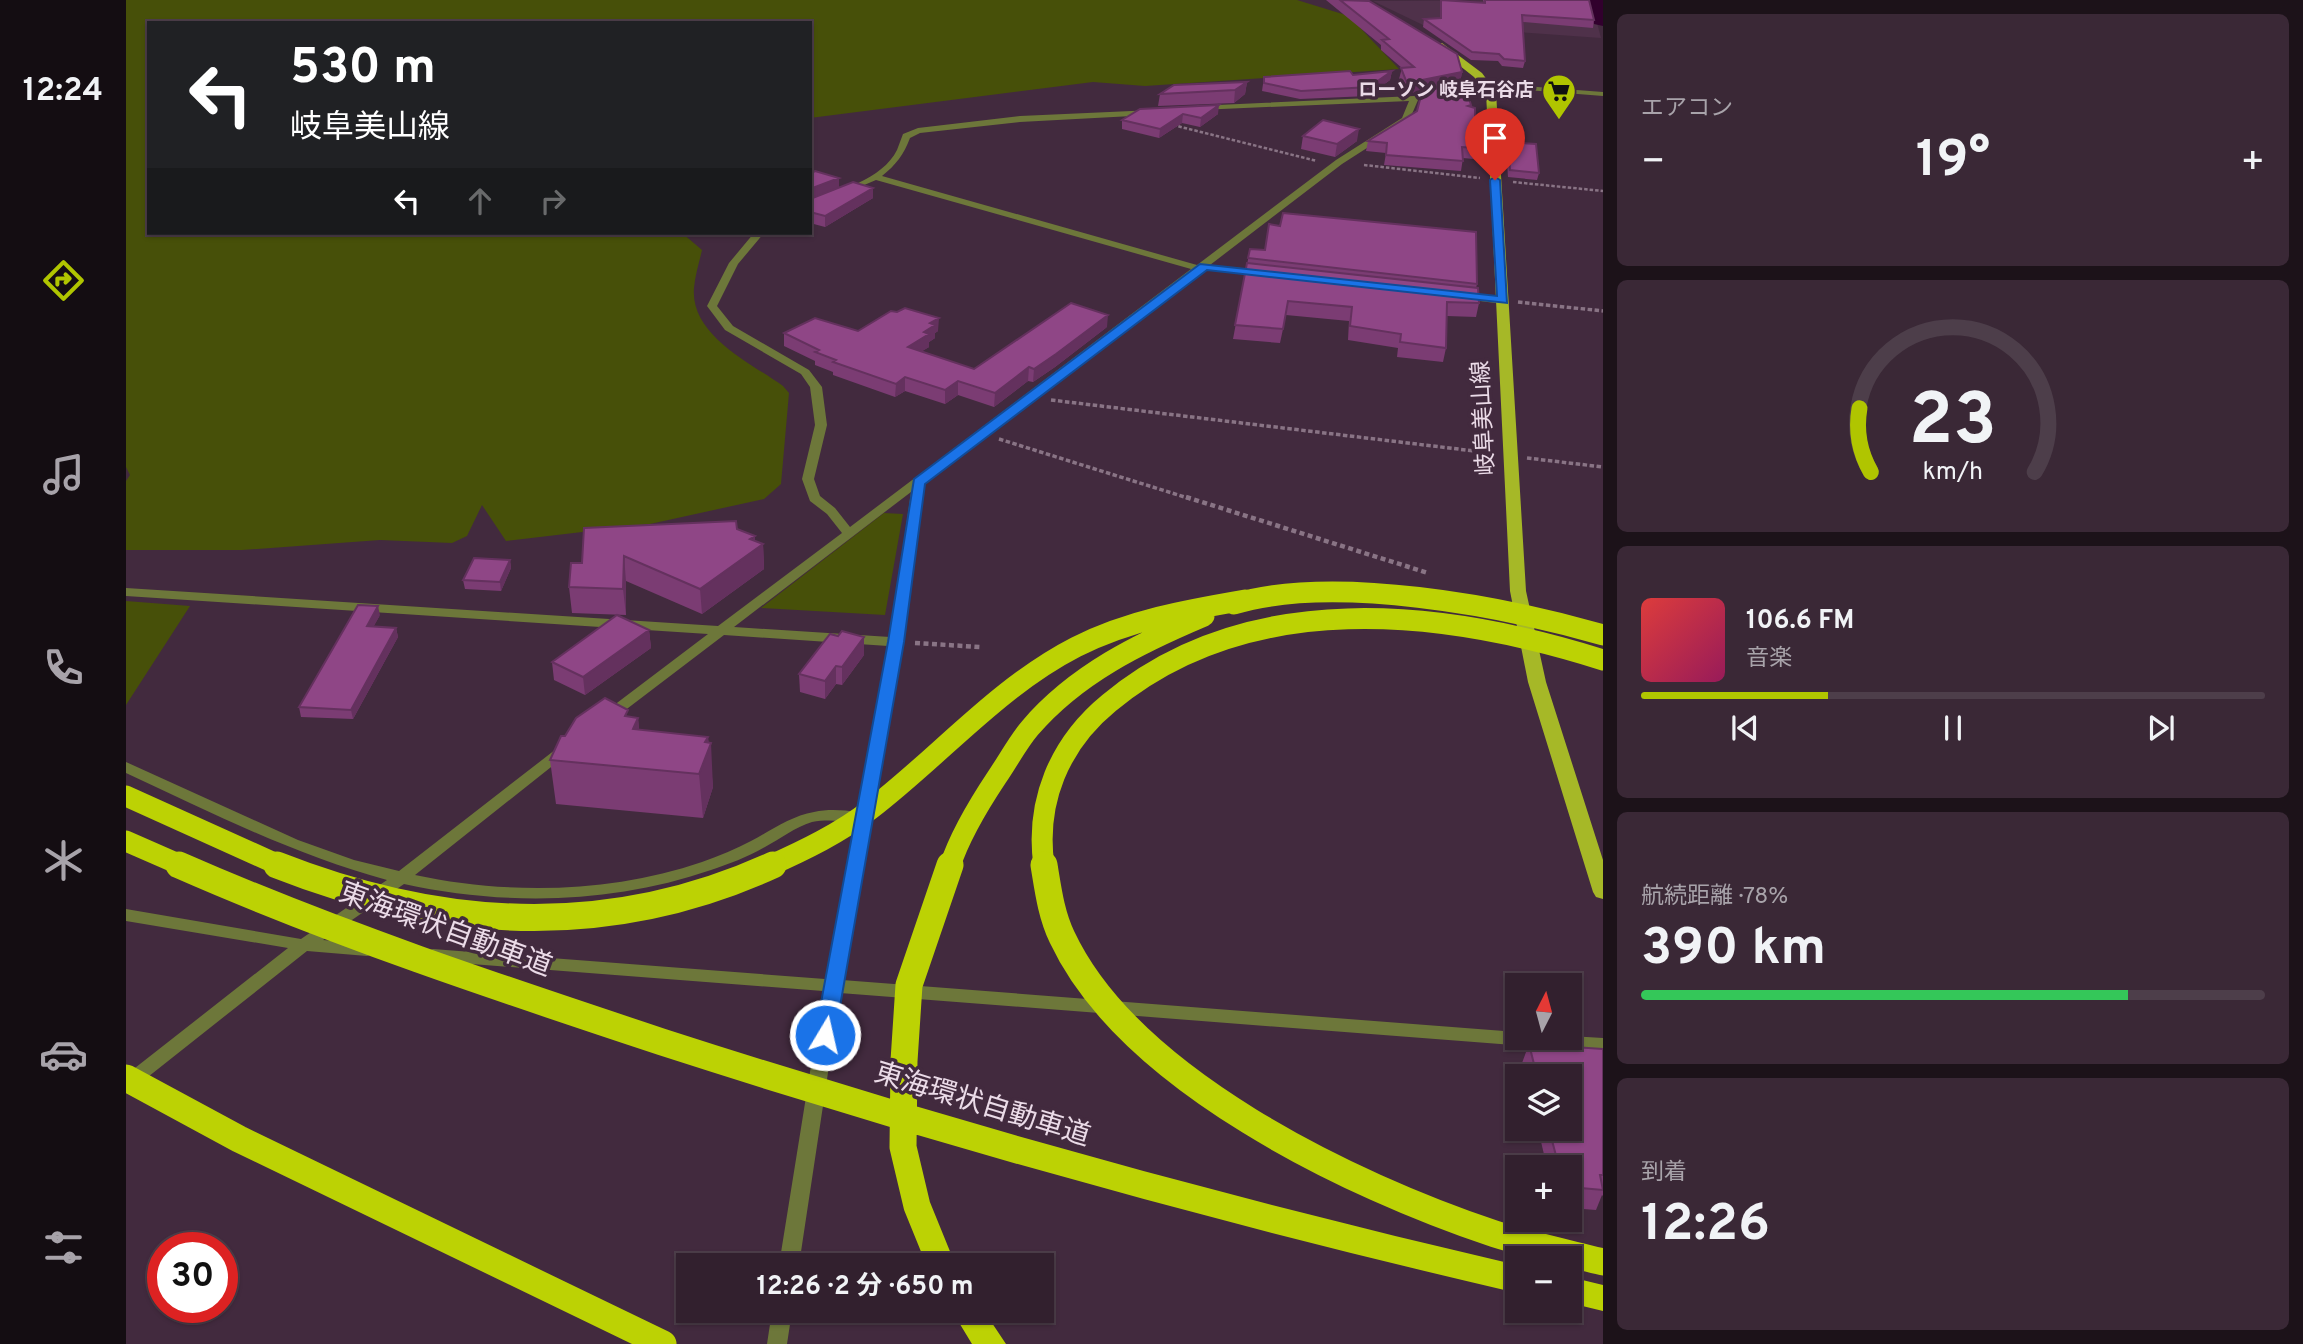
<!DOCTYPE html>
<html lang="ja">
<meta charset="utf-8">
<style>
body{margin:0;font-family:Overpass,"Noto Sans JP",sans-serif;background:#3a2836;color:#f1f3f6;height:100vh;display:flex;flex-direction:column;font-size:26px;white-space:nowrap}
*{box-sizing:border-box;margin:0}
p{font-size:23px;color:#a8a3aa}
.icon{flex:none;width:38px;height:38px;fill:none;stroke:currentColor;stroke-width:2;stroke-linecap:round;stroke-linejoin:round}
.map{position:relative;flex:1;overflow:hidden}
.panel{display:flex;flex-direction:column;gap:14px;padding:14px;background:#1c1219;width:700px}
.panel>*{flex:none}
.guide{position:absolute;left:21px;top:21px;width:665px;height:214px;border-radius:0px;box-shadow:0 2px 5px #0004,0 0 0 2px #4d3e4a;background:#202124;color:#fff;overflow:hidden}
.needle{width:46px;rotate:6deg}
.controls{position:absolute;left:1379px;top:973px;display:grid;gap:14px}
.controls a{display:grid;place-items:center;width:77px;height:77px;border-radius:0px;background:#32202e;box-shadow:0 2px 5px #0004,0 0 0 2px #4d3e4a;font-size:35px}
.speed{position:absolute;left:21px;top:1232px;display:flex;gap:14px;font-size:35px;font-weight:700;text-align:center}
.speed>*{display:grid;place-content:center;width:91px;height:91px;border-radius:50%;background:#32202e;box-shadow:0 2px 5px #0004,0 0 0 2px #4d3e4a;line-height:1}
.speed .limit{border:10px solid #d22;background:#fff;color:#111}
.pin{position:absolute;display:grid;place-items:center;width:60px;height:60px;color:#fff;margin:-72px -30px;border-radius:50% 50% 50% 0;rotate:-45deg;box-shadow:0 0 7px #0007}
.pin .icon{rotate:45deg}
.me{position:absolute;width:77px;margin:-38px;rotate:9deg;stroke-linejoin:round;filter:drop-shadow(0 0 5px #0008)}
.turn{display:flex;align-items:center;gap:24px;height:147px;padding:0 28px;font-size:32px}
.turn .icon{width:91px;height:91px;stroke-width:2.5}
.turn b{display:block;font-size:49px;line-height:60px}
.lanes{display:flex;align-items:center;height:66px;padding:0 28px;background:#0003;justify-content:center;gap:35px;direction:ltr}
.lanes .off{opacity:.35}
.big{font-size:52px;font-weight:700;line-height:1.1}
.panel .widget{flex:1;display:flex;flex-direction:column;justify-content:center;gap:10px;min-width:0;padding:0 24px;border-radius:10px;background:#3a2836}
.panel .dial{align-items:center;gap:0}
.dial svg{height:182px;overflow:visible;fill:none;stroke:#4d3e4a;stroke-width:7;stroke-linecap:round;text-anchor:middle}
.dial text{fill:#f1f3f6;stroke:none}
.song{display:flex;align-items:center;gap:21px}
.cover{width:84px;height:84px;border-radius:10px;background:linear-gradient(135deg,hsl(0 70% 55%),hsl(330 70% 35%))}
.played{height:7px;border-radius:4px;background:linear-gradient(90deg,#b0c500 30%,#4d3e4a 30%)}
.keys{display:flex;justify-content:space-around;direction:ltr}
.heat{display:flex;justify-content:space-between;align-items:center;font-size:38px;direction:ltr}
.charge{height:10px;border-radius:5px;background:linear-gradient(90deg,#34c759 78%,#4d3e4a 0)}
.trip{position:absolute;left:550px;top:1253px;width:378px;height:70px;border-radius:0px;background:#32202e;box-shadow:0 2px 5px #0004,0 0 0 2px #4d3e4a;font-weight:700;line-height:70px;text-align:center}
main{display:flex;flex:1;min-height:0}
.menu{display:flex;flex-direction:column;width:126px;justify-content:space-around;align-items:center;background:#140d12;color:#a8a3aa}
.menu .icon{width:49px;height:49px}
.menu .active{color:#b0c500}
.menu b{font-size:32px;color:#f1f3f6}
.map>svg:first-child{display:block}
.built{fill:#4f314a}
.green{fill:#475009}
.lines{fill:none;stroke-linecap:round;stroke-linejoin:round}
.river{fill:#31002d;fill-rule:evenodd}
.path-far2{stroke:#897485;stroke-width:2.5;stroke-dasharray:3.5 2;stroke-linecap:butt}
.path-far1{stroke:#897485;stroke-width:3.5;stroke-dasharray:4.5 2.5;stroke-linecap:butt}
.path{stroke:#897485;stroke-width:4.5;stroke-dasharray:5 3.5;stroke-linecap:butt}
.minor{fill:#6d773a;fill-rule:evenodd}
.tertiary{fill:#6d773a;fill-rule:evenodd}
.primary{fill:#a6b827;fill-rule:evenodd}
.motorway{fill:#bcd204;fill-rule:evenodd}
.motorway-bridge-far1{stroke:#bcd204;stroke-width:21}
.motorway-bridge{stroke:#bcd204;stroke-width:27}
.wall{fill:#7b3c73}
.shaded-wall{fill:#64315e}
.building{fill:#8f4686;stroke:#64315e;stroke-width:2}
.route{fill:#1a73e8;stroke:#114b97;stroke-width:2}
.labels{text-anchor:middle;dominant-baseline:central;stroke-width:7;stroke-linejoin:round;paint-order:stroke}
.far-poi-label{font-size:19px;font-weight:bold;fill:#ebdbe8;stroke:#422a3e;text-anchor:end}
.street-label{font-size:23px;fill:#ebdbe8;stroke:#422a3e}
.near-street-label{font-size:28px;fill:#ebdbe8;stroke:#422a3e}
</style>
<main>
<nav class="menu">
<b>12:24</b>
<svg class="icon active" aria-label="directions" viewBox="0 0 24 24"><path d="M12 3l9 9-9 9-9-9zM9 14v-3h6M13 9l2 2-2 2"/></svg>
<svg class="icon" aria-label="music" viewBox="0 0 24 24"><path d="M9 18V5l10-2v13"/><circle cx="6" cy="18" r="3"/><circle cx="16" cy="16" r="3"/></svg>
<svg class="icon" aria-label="phone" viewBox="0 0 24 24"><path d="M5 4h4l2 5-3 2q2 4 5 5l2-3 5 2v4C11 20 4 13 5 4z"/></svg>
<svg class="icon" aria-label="climate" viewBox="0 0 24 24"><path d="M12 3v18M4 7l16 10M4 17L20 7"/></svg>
<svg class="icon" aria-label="car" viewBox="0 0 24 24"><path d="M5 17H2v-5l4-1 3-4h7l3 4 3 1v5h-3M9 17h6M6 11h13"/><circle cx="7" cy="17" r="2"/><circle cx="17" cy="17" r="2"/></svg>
<svg class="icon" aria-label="filters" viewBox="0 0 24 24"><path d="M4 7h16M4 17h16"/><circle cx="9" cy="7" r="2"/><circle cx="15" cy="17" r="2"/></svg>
</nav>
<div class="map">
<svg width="1477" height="1344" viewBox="0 0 1477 1344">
<rect width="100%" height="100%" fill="#422a3e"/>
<path class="built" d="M 1465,0 L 1475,38 L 1297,25 L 1247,1 Z"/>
<path class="green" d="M 0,0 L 1171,0 L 1223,16 L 1273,69 L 1019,86 L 967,82 L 684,118 L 684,23 L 23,23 L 23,233 L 556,233 L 576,250 C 573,263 569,276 568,288 C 564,335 625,363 657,386 L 663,393 L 655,484 L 638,499 L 524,524 L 380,541 L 356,505 L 341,536 L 326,543 L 254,540 L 116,550 L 0,550 L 0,481 L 4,475 L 0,467 Z
M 758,513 L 777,514 L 759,615 L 635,608 Z
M 0,601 L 64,606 L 0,705 Z"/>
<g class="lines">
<path class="river" d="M 1458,0 L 1477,0 L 1477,26 L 1468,24 Z"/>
<path class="path-far2" d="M 1047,125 L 1191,161
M 1238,165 L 1354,178
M 1387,182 L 1477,191"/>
<path class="path-far1" d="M 1392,302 L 1477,311
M 925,400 L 1365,453
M 873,439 L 1065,499
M 1401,458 L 1477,467"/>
<path class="path" d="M 1060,497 L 1302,573
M 789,643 L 854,647"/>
<path class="minor" d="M 1365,83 L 1365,87 L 1362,87 L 1325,90 L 1292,100 L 1283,121 L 1216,164 L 1084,265 L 1136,270 L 1141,273 L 1140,275 L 1079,270 L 1074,272 L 799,482 L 777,642 L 716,980 L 1391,1032 L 1391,1038 L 1444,1038 L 1444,1036 L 1477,1038 L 1477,1052 L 714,993 L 673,1265 L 653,1265 L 697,991 L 307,961 L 301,959 L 299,955 L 301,951 L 307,949 L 699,979 L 729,822 C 715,821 700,819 686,822 C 669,827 654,839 639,847 C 622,857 603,864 585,870 C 486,904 379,906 278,884 L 197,940 L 241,944 L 247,946 L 249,950 L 247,954 L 241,956 L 181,951 L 8,1088 L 0,1089 L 0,1075 L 162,948 L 0,921 L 0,909 L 175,939 L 261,880 C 169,855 86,813 0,773 L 0,762 L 172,840 L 228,860 L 273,871 L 434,746 L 439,744 L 446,749 L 444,752 L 289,875 C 382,895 486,893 576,862 C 593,856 610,849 625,841 C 646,830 665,816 688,812 C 702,809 717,810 731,812 L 762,646 L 598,635 L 485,721 L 475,721 L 473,718 L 475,715 L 582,634 L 0,596 L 0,588 L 592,626 L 716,533 L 701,514 L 684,501 L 676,479 L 689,425 L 684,387 L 675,374 L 599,330 L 581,306 L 603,263 L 628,233 L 638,233 L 612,264 L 591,306 L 607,326 L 683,370 L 696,387 L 701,425 L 688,479 L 694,496 L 709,508 L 724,527 L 1065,269 L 750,180 L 684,208 L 684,202 C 713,190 756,180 771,150 C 773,145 775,139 777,134 L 792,128 L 894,116 L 1028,110 L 1028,114 L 1025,115 L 894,122 L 794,133 L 784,138 C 778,154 770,165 756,176 L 1071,265 L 1210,160 L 1276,118 L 1283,101 L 1073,110 L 1069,108 L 1070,106 L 1288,96 L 1325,86 ZM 785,492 L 764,637 L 608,627 Z
M 1334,293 L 1377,298 L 1382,301 L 1377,304 L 1330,298 L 1329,296 Z
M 646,1311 L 666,1311 L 661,1344 L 641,1344 Z"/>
<path class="tertiary" d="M 1359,83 L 1477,92 L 1477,96 L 1362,87 L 1359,87 Z"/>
<path class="primary" d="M 1310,43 L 1316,43 L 1356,73 L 1370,92 L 1400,591 L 1420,682 L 1477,860 L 1477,899 L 1470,897 L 1467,892 L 1402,682 L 1384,591 L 1360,92 L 1348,77 L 1310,47 Z"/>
<path class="motorway" d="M 1444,1277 L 1477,1285 L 1477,1311 L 1444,1303 Z
M 826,1311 L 858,1311 L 880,1344 L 846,1344 Z"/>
<path class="motorway-bridge-far1" d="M 1108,604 C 1208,574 1377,606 1477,635
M 0,796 L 155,866
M 0,841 L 57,866
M 643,866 C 679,850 714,833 745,809 C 814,756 872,687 950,647 C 1003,620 1061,610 1119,600
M 824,866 C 834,835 853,804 871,777 C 882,761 892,742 904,728 C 950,674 1014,643 1078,616
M 918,866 C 909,802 933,744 983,703 C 1122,587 1316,609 1477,660"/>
<path class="motorway-bridge" d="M 53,865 C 210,934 373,988 536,1042 C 818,1133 1102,1212 1391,1279
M 151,865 C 316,930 483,940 647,865
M 918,865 C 922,889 925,914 936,937 C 1003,1080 1225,1186 1369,1234 C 1404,1245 1441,1253 1477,1262
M 0,1078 L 113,1139 L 537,1344
M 815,1265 L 791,1206 L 777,1147 L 778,1061 L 783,985 L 824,865"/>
</g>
<path class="wall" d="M 1200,0 L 1242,0 L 1336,72 L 1334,83 L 1279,94 L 1273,79 L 1276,68 L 1255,50 L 1255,45 Z
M 1315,0 L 1358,3 L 1357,0 L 1463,0 L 1468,20 L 1467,28 L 1397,22 L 1399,61 L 1397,68 L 1376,66 L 1372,61 L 1345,60 L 1297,27 L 1298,19 L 1314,18 Z
M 1266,71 L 1264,80 L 1242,96 L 1174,99 L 1136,91 L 1138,77 L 1227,75 Z
M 1121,82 L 1119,94 L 1108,103 L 1032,106 L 1034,94 Z
M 1344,107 L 1350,148 L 1348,159 L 1337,158 L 1335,171 L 1258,165 L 1260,153 L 1240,151 L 1242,141 L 1291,111 Z
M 1014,109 L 1092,114 L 1074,127 L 1056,123 L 1033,138 L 996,129 L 996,120 Z
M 1177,136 L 1231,141 L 1209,157 L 1175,149 Z
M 1382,142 L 1413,173 L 1411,180 L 1382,177 L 1380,149 Z
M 713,178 L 713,188 L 747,198 L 699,227 L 684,223 L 684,199 Z
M 1124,249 L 1351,284 L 1350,288 L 1353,303 L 1350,317 L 1321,316 L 1320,348 L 1317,362 L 1271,357 L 1272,348 L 1222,340 L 1223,321 L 1160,315 L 1154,343 L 1107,339 Z
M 981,327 L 929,367 L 907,382 L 902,381 L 868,407 L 832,395 L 819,404 L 779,391 L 769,397 L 707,375 L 707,372 L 689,365 L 689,361 L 658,346 L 658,333 L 732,331 L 812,331 L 809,333 L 809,338 L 803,342 L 803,347 L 796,351 L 848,369 Z
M 611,529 L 629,541 L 637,544 L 638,569 L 576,614 L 500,581 L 500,615 L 446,613 L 443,587 L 456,563 Z
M 384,560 L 385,568 L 375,591 L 339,589 L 337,580 Z
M 254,615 L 247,627 L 270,628 L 272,637 L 227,719 L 175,717 L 173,707 Z
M 523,630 L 525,648 L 459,695 L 428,680 L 426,662 L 459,639 Z
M 738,655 L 716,685 L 710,684 L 699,699 L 674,692 L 673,674 Z
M 503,717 L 512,718 L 513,730 L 582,737 L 587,787 L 577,818 L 430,804 L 424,760 L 439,736 Z
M 1403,1044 L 1477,1049 L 1477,1196 L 1476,1195 L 1470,1210 L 1444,1208 L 1444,1167 L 1421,1167 L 1412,1129 L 1444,1129 L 1444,1076 L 1399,1076 L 1396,1063 Z"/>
<path class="shaded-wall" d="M 1266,71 L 1264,80 L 1242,96 L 1243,87 Z
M 1336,72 L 1334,83 L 1279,94 L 1281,83 Z
M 1121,82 L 1119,94 L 1108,103 L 1109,90 Z
M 1093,105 L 1092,114 L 1074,127 L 1075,118 Z
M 1057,114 L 1056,123 L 1033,138 L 1034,129 Z
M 1233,129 L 1231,141 L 1209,157 L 1211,144 Z
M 713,178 L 713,188 L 684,199 L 684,189 Z
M 747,188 L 747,198 L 699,227 L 699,216 Z
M 982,315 L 981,327 L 929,367 L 907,382 L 908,369 Z
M 813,318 L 812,331 L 809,333 L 809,338 L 803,342 L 803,347 L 782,360 L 782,347 L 798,332 L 804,323 Z
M 903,367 L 902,381 L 868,407 L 869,393 Z
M 779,377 L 779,391 L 769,397 L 770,384 Z
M 832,381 L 832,395 L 819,404 L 819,390 Z
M 629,536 L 629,549 L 637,544 L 638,569 L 576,614 L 574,589 Z
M 498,556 L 500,581 L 500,615 L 497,589 Z
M 384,560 L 385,568 L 375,591 L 374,582 Z
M 252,606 L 254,615 L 243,635 L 241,626 Z
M 270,628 L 272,637 L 227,719 L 225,710 Z
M 523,630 L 525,648 L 459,695 L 457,677 Z
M 738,637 L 738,655 L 716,685 L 716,667 Z
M 710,666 L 710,684 L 699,699 L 699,681 Z
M 512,718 L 516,762 L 507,729 Z
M 582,737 L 582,749 L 585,743 L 587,787 L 577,818 L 573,774 L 579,742 Z"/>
<path class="building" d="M 1214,0 L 1243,1 L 1331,54 L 1336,72 L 1281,83 L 1275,68 L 1288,67 L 1256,40 L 1263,39 Z
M 1315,0 L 1359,3 L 1359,0 L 1463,0 L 1468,20 L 1396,15 L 1399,61 L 1378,59 L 1373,54 L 1346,52 L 1298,19 L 1315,18 Z
M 1224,71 L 1227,75 L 1266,71 L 1243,87 L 1175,91 L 1138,83 L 1138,77 Z
M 1121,82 L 1109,90 L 1034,94 L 1048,85 Z
M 1338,82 L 1345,105 L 1342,106 L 1349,108 L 1350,148 L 1336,147 L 1337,161 L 1260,155 L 1261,143 L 1242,141 L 1291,111 L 1296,92 Z
M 1093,105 L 1075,118 L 1057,114 L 1034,129 L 996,120 L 1014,109 Z
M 1197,120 L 1233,129 L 1211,144 L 1177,136 Z
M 1382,142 L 1410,144 L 1413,173 L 1384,170 Z
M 689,171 L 713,178 L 684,189 L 684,175 Z
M 727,182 L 747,188 L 699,216 L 684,212 L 684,199 Z
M 1157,213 L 1350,232 L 1351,284 L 1122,258 L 1124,249 L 1139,250 L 1143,224 L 1154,226 Z
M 1121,263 L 1352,288 L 1353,303 L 1321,302 L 1320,348 L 1274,342 L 1275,334 L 1224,326 L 1226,307 L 1162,301 L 1157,329 L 1109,325 Z
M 945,303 L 982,315 L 930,354 L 908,369 L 903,367 L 869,393 L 832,381 L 819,390 L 779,377 L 770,384 L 707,362 L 710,360 L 689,352 L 693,350 L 658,333 L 689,318 L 732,331 L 765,311 L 771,312 L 779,308 L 813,318 L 804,323 L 809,325 L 798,332 L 803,334 L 782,347 L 848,369 Z
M 610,521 L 611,529 L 629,536 L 624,539 L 637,544 L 574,589 L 498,556 L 497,589 L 443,587 L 445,563 L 456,563 L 458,528 Z
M 348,558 L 384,560 L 374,582 L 337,580 Z
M 232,605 L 252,606 L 241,626 L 270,628 L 225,710 L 173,707 Z
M 491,615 L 523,630 L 457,677 L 426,662 Z
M 716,631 L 738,637 L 716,667 L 710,666 L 699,681 L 673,674 L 704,634 L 712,636 Z
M 479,698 L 502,710 L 499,716 L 512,718 L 507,729 L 582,737 L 579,742 L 585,743 L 573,774 L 424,760 L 435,736 L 439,736 L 450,718 Z
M 1403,1044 L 1477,1049 L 1477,1175 L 1474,1175 L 1477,1190 L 1444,1187 L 1444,1167 L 1433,1167 L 1423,1129 L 1444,1129 L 1444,1076 L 1411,1076 Z"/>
<path class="route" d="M 1369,177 L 1374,180 L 1381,303 L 1081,270 L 799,484 L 778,642 L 709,1035 L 706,1041 L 692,1041 L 689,1035 L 762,642 L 788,479 L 1074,264 L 1371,296 L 1364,180 Z"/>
<defs>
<g id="supermarket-pin" transform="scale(1.75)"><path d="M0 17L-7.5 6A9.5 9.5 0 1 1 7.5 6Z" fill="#b0c500" stroke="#422a3e"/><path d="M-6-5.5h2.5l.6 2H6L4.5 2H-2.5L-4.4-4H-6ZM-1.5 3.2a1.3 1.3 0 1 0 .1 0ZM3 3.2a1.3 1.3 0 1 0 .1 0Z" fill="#111"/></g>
</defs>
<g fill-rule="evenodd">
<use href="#supermarket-pin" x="1433" y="91"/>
</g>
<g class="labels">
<g class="far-poi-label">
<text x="1408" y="91">ローソン 岐阜石谷店</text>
</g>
<g class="street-label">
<text transform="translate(1359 418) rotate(-93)">岐阜美山線</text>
</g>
<g class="near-street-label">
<text transform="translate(319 931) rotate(20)">東海環状自動車道</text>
<text transform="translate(856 1106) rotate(17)">東海環状自動車道</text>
</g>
</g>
</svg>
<div class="controls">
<a><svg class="needle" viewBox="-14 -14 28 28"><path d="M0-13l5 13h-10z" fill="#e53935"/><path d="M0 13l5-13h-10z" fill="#a8a3aa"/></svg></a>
<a><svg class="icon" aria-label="layers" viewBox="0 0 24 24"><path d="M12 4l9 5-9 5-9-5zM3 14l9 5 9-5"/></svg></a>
<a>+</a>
<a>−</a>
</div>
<div class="speed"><div class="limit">30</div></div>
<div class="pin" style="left:1369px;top:180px;background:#d93025"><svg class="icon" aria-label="arrive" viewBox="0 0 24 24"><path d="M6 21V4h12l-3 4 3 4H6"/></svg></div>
<svg class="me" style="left:699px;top:1035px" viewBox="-20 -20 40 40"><circle r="17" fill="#1a73e8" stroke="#fff" stroke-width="3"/><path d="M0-11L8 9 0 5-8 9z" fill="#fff"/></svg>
<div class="trip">12:26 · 2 分 · 650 m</div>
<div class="guide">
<div class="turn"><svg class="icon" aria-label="left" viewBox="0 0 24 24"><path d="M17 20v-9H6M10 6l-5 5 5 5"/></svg><div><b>530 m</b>岐阜美山線</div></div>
<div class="lanes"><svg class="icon" aria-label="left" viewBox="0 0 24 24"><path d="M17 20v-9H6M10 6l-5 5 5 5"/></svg><svg class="icon off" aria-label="ahead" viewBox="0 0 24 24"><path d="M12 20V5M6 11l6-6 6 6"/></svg><svg class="icon off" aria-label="right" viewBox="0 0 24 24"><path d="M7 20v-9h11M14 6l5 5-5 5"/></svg></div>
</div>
</div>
<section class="panel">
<div class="widget"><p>エアコン</p>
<div class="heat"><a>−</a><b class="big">19°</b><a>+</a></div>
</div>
<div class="widget dial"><svg viewBox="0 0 100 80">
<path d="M14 69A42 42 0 1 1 86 69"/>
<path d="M14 69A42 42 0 0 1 9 41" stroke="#b0c500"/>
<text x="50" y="56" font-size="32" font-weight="700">23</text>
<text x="50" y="72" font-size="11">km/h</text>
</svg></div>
<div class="widget">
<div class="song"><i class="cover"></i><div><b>106.6 FM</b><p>音楽</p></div></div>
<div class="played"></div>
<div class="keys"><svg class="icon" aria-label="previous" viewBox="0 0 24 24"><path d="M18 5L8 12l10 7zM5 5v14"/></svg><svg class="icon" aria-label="pause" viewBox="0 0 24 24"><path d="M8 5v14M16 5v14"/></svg><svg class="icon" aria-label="next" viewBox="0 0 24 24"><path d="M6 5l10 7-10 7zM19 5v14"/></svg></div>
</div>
<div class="widget"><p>航続距離 · 78%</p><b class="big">390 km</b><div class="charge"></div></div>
<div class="widget"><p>到着</p><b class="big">12:26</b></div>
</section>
</main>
